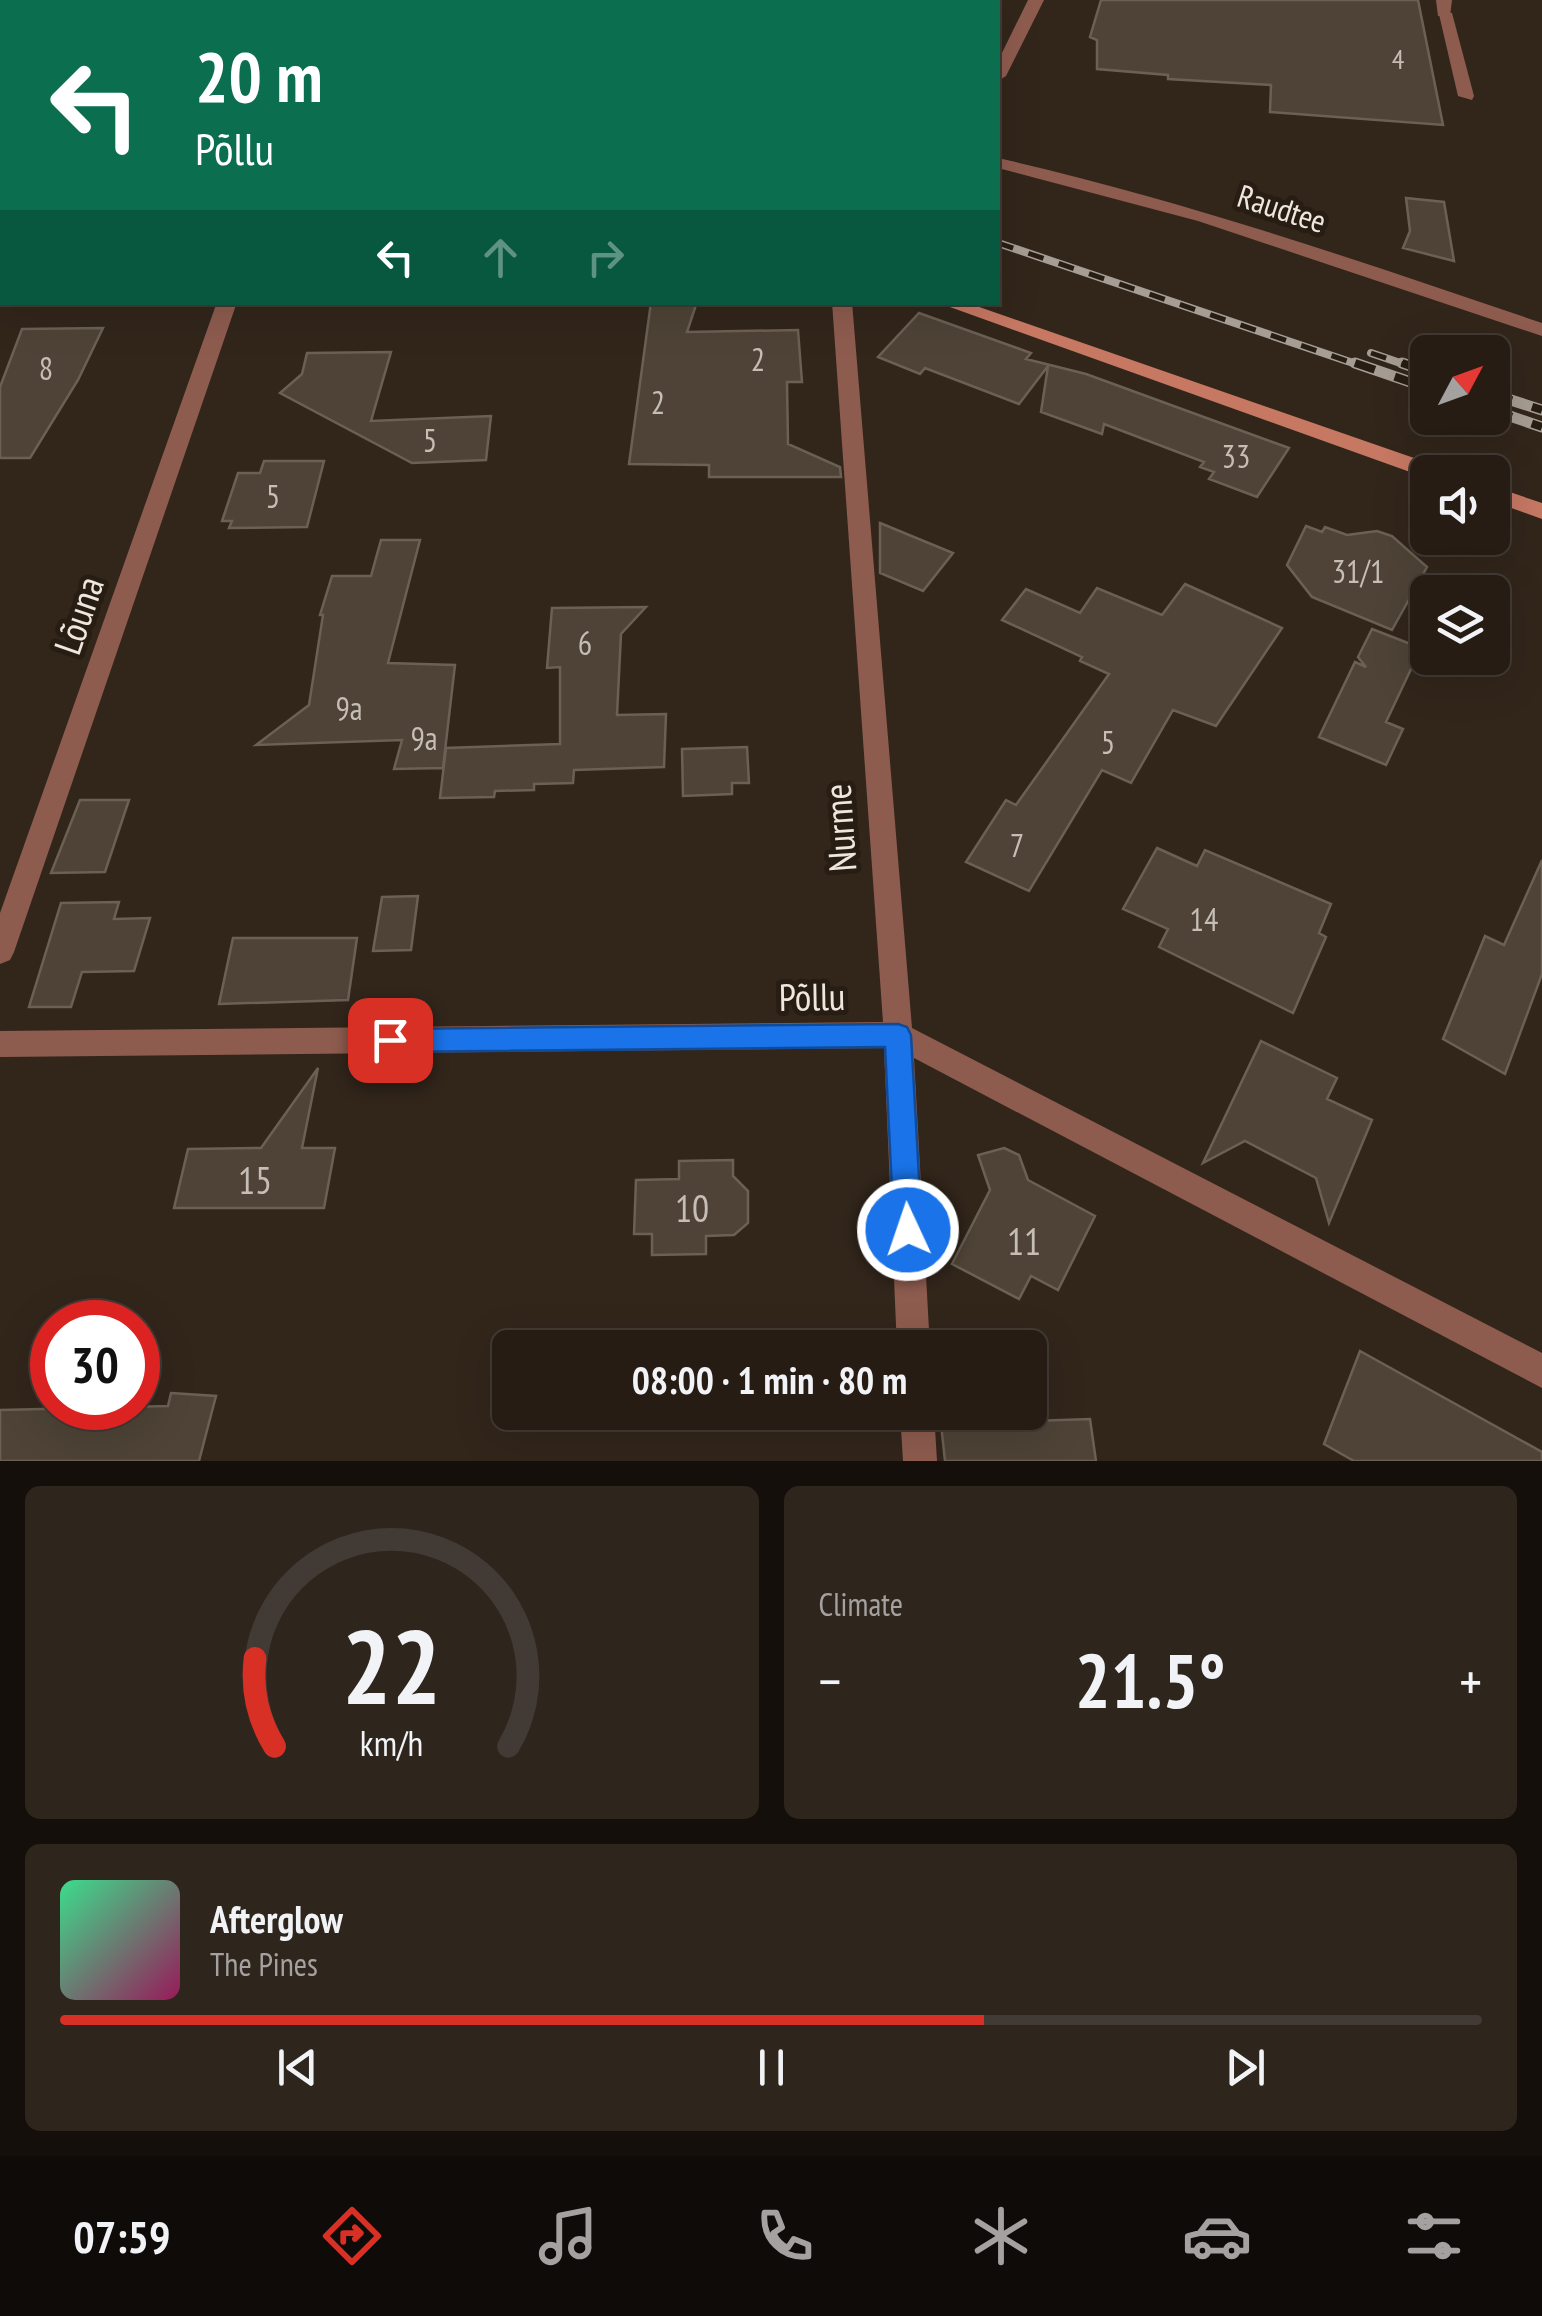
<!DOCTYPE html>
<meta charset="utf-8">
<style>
body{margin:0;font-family:"PT Sans Narrow",sans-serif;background:#2e251d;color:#f1f3f6;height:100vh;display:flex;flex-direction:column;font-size:38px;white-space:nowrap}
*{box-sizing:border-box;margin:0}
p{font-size:32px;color:#a4a1a0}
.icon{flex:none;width:55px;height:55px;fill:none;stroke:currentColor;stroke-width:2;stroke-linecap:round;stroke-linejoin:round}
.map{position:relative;height:1461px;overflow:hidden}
.drawer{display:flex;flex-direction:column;gap:25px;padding:25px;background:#150f0b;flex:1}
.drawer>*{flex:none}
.top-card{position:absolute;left:0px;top:0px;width:1000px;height:305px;box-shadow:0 10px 40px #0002,0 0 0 2px #423a34;background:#0b6e4f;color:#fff;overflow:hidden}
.needle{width:65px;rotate:49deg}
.fabs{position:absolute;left:1410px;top:335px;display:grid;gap:20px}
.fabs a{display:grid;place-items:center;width:100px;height:100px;border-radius:15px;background:#261c14;box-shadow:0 10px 40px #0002,0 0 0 2px #423a34;font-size:50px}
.speed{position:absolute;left:30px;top:1300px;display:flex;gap:20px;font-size:50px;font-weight:700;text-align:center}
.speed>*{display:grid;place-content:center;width:130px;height:130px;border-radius:50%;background:#261c14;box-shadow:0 10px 40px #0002,0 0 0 2px #423a34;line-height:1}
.speed .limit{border:15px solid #d22;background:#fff;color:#111}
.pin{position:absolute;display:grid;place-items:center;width:85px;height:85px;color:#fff;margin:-42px;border-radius:20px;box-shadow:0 5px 15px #0006}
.me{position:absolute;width:110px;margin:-55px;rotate:357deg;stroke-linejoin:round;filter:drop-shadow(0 0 8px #0008)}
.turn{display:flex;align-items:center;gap:35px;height:210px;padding:0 30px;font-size:45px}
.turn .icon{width:130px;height:130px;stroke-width:2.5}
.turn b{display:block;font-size:70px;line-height:85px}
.lanes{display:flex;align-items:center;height:95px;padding:0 30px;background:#0003;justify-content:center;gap:50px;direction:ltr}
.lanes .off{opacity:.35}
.big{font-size:75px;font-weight:700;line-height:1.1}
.drawer .tile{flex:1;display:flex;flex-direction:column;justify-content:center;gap:15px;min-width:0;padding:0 35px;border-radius:15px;background:#2e251d}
.drawer .dial{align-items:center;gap:0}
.dial svg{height:260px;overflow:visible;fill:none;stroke:#423a34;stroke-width:7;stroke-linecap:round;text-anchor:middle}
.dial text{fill:#f1f3f6;stroke:none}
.song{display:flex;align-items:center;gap:30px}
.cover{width:120px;height:120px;border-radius:15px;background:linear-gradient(135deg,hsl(150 70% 55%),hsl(330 70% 35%))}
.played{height:10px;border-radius:5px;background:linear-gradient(90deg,#d93025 65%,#423a34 65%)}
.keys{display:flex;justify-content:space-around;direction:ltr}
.heat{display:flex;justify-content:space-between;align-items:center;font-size:55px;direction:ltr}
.drawer .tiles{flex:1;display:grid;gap:25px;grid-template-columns:1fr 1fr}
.tile:last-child{grid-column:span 2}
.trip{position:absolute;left:492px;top:1330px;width:555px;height:100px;border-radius:15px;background:#261c14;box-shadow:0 10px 40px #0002,0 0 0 2px #423a34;font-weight:700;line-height:100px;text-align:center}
.tab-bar{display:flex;height:160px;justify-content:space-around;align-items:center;background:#0f0b08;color:#a4a1a0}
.tab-bar .icon{width:70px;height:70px}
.tab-bar .selected{color:#d93025}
.tab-bar b{font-size:45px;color:#f1f3f6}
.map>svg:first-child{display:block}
.building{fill:#4e4336;stroke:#6b6053;stroke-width:2.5}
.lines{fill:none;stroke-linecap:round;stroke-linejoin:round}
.lane{fill:#8e5c4f;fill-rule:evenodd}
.street{fill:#8e5c4f;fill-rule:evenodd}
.secondary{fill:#c67863;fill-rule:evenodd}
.rail-far1-casing{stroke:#a69d94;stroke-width:8}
.rail-casing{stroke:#a69d94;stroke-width:11}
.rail-far1{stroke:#281d12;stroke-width:5;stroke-dasharray:16;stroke-linecap:butt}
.rail{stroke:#281d12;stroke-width:8;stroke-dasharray:21;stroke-linecap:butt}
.route{fill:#1a73e8;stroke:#114b97;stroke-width:2.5}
.labels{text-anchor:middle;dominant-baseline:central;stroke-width:10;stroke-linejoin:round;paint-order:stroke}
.far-number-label{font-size:28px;fill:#c6bdb5}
.far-street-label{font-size:32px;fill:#eee6df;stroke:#281d12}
.number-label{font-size:32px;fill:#c6bdb5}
.street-label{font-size:38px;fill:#eee6df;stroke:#281d12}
.near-number-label{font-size:38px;fill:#c6bdb5}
</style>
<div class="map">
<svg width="1542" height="1461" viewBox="0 0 1542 1461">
<rect width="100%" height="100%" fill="#32261b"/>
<path class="building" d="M 1101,0 L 1418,0 L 1443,125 L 1270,112 L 1271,85 L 1168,79 L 1168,75 L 1097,69 L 1097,40 L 1090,37 Z
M 1406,198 L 1444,202 L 1454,261 L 1403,248 L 1410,231 Z
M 651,302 L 697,302 L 687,332 L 798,330 L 802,382 L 787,382 L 788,444 L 840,467 L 841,477 L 709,477 L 709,465 L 629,464 Z
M 919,313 L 1031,353 L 1026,359 L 1086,374 L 1289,448 L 1257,497 L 1209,479 L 1214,472 L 1200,467 L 1204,462 L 1104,424 L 1102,434 L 1041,412 L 1048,366 L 1019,404 L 925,368 L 920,374 L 878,357 Z
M 103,328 L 78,380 L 30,458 L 0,458 L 0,387 L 22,329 Z
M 391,352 L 371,421 L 491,416 L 486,460 L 412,463 L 280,393 L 302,374 L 307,353 Z
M 264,461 L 324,461 L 307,527 L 229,528 L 232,521 L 222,521 L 238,473 L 260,473 Z
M 880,523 L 953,553 L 923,591 L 880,573 Z
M 1306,526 L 1322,532 L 1325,527 L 1347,535 L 1377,531 L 1392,536 L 1427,567 L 1392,630 L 1312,597 L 1287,565 Z
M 381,540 L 420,540 L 388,663 L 455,665 L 443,768 L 394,769 L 402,740 L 256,745 L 309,705 L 323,615 L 320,615 L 332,576 L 371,576 Z
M 1185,584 L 1282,628 L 1216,726 L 1173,710 L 1131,783 L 1102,770 L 1029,891 L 966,862 L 1006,800 L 1016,805 L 1109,674 L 1080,661 L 1082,657 L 1002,620 L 1026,589 L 1080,613 L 1097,588 L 1162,615 Z
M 646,607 L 621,634 L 617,715 L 666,714 L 664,767 L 574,770 L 573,783 L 534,784 L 534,790 L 495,791 L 494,797 L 440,798 L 446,748 L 560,744 L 560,667 L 547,668 L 552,608 Z
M 1372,629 L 1421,648 L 1386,722 L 1403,729 L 1386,765 L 1319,737 L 1355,662 L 1366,667 L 1358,657 Z
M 747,747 L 749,783 L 732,783 L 732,794 L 683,796 L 682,749 Z
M 80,800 L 129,800 L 105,872 L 51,873 Z
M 1157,848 L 1197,866 L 1205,850 L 1331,904 L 1319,933 L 1326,937 L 1293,1013 L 1159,947 L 1168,929 L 1123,909 Z
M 1542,860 L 1542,974 L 1505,1074 L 1443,1039 L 1485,936 L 1504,945 Z
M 418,896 L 411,950 L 373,951 L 382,897 Z
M 119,902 L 114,919 L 150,918 L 134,971 L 82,972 L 71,1007 L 29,1007 L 61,903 Z
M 233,938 L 357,938 L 348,1000 L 219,1004 Z
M 1261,1041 L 1337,1078 L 1327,1099 L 1372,1120 L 1329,1223 L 1316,1178 L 1245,1141 L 1203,1163 Z
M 318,1068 L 302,1148 L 335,1148 L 324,1208 L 174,1208 L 188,1149 L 261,1148 Z
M 1004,1148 L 1019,1155 L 1028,1180 L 1095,1216 L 1058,1290 L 1031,1276 L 1019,1299 L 952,1264 L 990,1190 L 978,1155 Z
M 733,1160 L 733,1176 L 748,1191 L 748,1223 L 734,1235 L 706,1236 L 706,1254 L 652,1255 L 652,1234 L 634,1234 L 636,1180 L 679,1179 L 679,1161 Z
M 1360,1351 L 1542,1452 L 1542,1461 L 1354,1461 L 1324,1444 Z
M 171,1393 L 216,1396 L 199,1461 L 0,1461 L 0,1410 L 168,1406 Z
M 1090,1419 L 1096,1461 L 945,1461 L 941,1424 Z"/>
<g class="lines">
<path class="lane" d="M 1438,10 L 1452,13 L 1474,96 L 1472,100 L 1458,96 Z"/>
<path class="street" d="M 448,0 L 470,0 L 472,2 L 450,2 Z
M 1028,0 L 1044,0 L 1006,76 L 998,81 L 998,61 Z
M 1436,0 L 1452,0 L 1450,16 L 1438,16 Z
M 998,158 C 1184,200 1362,262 1542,323 L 1542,336 L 1198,221 L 998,168 Z
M 217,302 L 237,302 L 14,952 L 10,960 L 0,964 L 0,913 Z
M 832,302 L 852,302 L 912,1028 L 1542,1353 L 1542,1388 L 914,1058 L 930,1348 L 897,1348 L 884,1048 L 0,1057 L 0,1031 L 883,1022 Z
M 900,1412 L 934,1412 L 937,1461 L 903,1461 Z"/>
<path class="secondary" d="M 84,0 L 106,0 L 108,2 L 86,2 Z
M 936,302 L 965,302 L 1440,467 L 1443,472 L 1428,472 L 1428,478 L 1424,477 Z
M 1492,486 L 1542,503 L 1542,519 L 1492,501 Z"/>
<g class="rail-far1-casing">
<path id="rail-far1" d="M 277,0 L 285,2
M 317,0 L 325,2
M 998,243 L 1362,366
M 1371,353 L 1409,366"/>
</g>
<g class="rail-casing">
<path id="rail" d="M 1355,363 L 1428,388
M 1402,363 L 1428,372
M 1492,394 L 1542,410
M 1492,410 L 1542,427"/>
</g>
<use href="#rail-far1" class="rail-far1"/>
<use href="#rail" class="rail"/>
</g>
<path class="route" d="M 898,1024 L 907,1027 L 911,1035 L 922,1230 L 918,1240 L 908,1244 L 898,1240 L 894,1230 L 885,1047 L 390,1052 L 381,1049 L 377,1040 L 381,1032 L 390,1029 Z"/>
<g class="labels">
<g class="far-number-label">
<text x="1398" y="58">4</text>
</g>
<g class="far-street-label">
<text transform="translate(1282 208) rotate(18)">Raudtee</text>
</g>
<g class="number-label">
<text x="758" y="359">2</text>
<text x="46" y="368">8</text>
<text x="658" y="402">2</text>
<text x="430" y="440">5</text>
<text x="1236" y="456">33</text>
<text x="273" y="496">5</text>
<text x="1358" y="571">31/1</text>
<text x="585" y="643">6</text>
<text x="349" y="708">9a</text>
<text x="424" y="738">9a</text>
<text x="1108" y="742">5</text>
<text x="1017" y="845">7</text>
<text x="1204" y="919">14</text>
</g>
<g class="street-label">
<text transform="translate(78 615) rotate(-71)">Lõuna</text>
<text transform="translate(839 828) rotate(-94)">Nurme</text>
<text transform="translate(812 996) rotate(-1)">Põllu</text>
</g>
<g class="near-number-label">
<text x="255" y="1179">15</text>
<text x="692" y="1207">10</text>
<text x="1024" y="1240">11</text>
</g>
</g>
</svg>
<div class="fabs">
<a><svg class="needle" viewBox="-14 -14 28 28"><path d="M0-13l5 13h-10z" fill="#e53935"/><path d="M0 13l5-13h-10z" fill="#a4a1a0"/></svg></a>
<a><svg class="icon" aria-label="sound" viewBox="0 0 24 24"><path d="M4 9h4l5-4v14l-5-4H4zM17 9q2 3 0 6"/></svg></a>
<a><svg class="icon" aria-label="layers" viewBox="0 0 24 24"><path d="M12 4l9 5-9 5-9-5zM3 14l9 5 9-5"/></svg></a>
</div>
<div class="speed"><div class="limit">30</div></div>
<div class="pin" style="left:390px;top:1040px;background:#d93025"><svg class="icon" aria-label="arrive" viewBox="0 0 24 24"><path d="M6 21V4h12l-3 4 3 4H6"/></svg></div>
<svg class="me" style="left:908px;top:1230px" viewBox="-20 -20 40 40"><circle r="17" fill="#1a73e8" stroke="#fff" stroke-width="3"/><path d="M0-11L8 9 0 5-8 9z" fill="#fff"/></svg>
<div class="trip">08:00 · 1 min · 80 m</div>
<div class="top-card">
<div class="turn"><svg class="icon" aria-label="left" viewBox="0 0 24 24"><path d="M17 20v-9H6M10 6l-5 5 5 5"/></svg><div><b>20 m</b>Põllu</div></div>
<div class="lanes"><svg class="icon" aria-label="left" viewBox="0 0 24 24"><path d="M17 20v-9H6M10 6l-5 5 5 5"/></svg><svg class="icon off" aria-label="ahead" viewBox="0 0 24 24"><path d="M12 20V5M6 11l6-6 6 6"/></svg><svg class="icon off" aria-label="right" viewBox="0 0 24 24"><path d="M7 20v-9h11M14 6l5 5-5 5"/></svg></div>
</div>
</div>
<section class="drawer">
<div class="tiles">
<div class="tile dial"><svg viewBox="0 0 100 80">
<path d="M14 69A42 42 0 1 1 86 69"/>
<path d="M14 69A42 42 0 0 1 8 42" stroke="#d93025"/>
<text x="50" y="56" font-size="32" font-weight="700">22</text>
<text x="50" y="72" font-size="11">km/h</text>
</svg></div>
<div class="tile"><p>Climate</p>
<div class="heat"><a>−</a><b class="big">21.5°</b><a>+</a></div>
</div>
<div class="tile">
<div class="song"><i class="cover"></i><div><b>Afterglow</b><p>The Pines</p></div></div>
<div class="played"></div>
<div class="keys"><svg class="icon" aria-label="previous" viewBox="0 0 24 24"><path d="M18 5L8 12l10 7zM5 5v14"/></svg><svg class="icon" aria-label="pause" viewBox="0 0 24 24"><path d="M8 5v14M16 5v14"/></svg><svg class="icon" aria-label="next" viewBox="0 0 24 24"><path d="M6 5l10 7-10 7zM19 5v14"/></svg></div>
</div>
</div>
</section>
<nav class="tab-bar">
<b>07:59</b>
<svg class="icon selected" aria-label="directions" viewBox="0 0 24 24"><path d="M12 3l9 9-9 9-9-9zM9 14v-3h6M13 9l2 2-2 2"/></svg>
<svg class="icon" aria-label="music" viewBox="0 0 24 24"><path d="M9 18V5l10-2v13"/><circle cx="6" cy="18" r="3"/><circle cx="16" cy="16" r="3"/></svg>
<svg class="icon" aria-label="phone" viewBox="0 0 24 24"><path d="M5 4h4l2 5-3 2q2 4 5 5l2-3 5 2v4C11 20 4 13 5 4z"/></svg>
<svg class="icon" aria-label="climate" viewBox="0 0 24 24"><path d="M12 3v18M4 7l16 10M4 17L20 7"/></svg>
<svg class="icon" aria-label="car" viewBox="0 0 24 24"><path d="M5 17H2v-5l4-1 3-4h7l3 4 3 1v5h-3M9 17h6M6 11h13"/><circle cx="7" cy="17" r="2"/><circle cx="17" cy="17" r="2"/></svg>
<svg class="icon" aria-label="filters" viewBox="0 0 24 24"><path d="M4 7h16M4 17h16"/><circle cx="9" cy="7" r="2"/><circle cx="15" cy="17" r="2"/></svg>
</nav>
